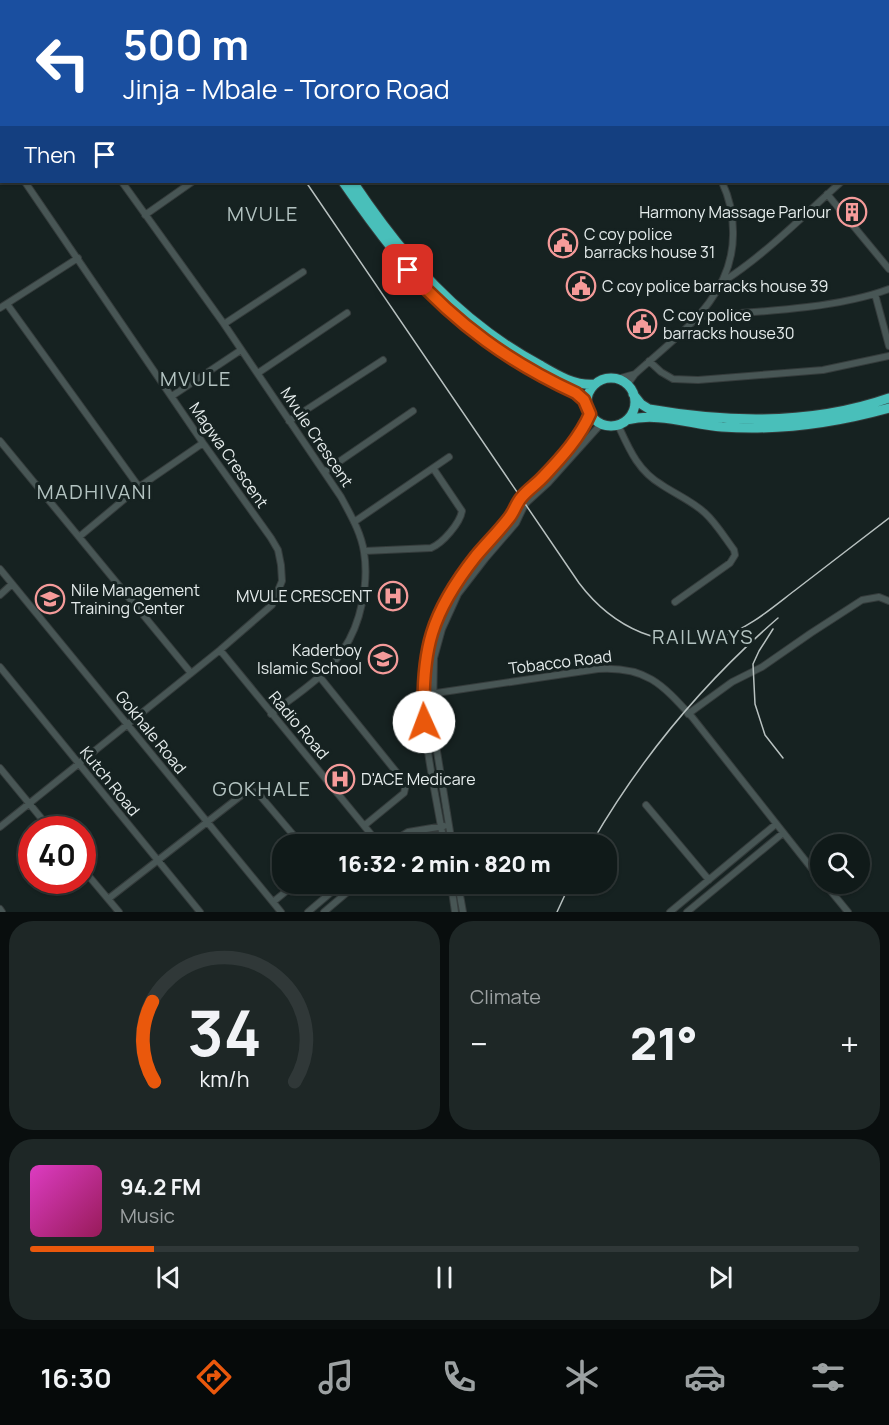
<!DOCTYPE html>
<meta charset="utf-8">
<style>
body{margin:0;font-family:Manrope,sans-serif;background:#1e2726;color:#f1f3f6;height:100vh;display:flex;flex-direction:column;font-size:22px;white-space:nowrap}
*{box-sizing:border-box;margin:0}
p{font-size:20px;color:#9ca1a2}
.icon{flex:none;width:33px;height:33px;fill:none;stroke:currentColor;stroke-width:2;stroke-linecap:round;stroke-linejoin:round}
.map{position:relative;height:912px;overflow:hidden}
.details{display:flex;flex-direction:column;gap:9px;padding:9px;background:#090e0e;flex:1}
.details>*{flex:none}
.hud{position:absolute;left:0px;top:0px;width:890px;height:183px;box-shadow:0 2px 4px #0004,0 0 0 2px #303838;background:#1a4fa0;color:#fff;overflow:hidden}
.tools{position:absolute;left:810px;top:834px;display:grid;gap:12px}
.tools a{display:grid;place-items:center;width:60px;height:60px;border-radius:50%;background:#101a19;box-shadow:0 2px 4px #0004,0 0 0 2px #303838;font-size:30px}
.speed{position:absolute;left:18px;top:816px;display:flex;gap:12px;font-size:30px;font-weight:700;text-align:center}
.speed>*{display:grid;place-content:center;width:78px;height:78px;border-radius:50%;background:#101a19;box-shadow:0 2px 4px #0004,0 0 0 2px #303838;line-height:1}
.speed .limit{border:9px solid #d22;background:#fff;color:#111}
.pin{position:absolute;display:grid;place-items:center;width:51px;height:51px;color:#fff;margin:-26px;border-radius:12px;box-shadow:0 3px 9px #0006}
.me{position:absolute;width:66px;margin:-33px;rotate:358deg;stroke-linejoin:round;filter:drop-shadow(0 0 4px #0008)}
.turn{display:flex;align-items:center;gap:21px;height:126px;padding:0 24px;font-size:27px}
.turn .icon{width:78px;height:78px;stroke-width:2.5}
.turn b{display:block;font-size:42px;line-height:51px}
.then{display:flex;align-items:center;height:57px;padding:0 24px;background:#0003;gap:12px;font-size:22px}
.big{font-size:45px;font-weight:800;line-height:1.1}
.details .widget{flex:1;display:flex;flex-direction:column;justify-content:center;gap:9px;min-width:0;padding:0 21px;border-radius:24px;background:#1e2726}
.details .dial{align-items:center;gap:0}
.dial svg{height:156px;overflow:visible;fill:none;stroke:#303838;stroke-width:7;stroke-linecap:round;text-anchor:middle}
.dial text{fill:#f1f3f6;stroke:none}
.song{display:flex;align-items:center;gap:18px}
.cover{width:72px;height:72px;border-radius:9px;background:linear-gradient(135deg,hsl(310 70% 55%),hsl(330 70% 35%))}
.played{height:6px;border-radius:3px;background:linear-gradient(90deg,#ea580c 15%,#303838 15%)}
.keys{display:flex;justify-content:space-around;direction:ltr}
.heat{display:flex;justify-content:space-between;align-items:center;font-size:33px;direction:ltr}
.details .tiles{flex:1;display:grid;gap:9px;grid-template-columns:1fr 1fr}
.widget:last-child{grid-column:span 2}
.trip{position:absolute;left:272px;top:834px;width:345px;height:60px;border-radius:24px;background:#101a19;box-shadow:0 2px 4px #0004,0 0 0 2px #303838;font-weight:800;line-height:60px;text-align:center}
.tab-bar{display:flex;height:96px;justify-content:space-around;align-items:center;background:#060a0a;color:#9ca1a2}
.tab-bar .icon{width:42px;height:42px}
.tab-bar .selected{color:#ea580c}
.tab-bar b{font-size:27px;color:#f1f3f6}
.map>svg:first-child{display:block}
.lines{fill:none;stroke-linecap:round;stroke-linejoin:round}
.minor-casing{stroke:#353c3c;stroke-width:8}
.highway-casing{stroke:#353c3c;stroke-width:11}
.minor{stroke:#485655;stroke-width:6}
.highway{stroke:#49bfba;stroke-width:9}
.rail{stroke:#b8c1c0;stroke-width:1.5}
.route-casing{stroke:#983908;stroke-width:15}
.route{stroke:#ea580c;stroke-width:10}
.labels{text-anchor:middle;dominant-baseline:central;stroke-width:6;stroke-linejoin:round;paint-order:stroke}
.poi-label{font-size:16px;fill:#e5ecec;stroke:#162221;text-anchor:start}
.street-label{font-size:16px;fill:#e5ecec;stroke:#162221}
.quarter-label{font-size:20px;letter-spacing:1.5px;fill:#b3c3c1;stroke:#162221}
</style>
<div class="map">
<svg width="889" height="912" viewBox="0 0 889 912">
<rect width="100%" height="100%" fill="#162221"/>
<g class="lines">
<g class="minor-casing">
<path id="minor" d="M 158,0 L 159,2
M 584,0 L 585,2
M 85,2 L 86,0
M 802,2 L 802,0
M 888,137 L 889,136
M 0,145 L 2,147
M 888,174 L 889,176
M 122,182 L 224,324 L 341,497 C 350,514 361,532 364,552 C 369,583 361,624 343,650 C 326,676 296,695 271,714
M 827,194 L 889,269
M 145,215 L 192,182
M 724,281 C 767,253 803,216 841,182
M 875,294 L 889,346
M 7,304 L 139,487
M 0,308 L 78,258
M 698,316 C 755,312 836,309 889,289
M 224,324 L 303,272
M 649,361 L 661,372 L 673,379 L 698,380 L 823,370 L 889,356
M 258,373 L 347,313
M 635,374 C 679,334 735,297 733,231 C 733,214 729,197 722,182
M 617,379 L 635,374 L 627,385
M 172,396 L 241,350
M 289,421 L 383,360
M 618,425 C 629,449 638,471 662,485 C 677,495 692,501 705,513 C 716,523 725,538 734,550 L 735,555 L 730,563 L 675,602
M 0,441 L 191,673
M 324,472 L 413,411
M 354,522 L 449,457
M 79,537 L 139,487 L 203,443
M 364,551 L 431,548 C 443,543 460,523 462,511 L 433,468
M 0,569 L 281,912
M 0,595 L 12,584
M 220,650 L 379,844
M 0,667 L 200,912
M 319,676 L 406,784 L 404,793 L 365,825
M 423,695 L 598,669 C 646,666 662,684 692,717 L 820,879
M 688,714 L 732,682 L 762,667 L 811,633 L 862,600 L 879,597 L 889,601
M 0,768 L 51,830
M 646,805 L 709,880
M 0,827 L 220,650 L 272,605 L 282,581 L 281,565 L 278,550 L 271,538 L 203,443 L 25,182
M 389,844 L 408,832 L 444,826
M 409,844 L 445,837
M 444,844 C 431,763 402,667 450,592 C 467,565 492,543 510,517 C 514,511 516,503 521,497 C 527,491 535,485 541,479 C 560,460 580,438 590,414
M 452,844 L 435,739 L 433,712 L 434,658 L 442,629 L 458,594 L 485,559 L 516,523 L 525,504 L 548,483 L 601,424
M 82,868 L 119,912
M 451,884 L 455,912
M 458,884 L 463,912
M 825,884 L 848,912
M 108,899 L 247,791 L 257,792 L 301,844
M 273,902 L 295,884
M 0,909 L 2,912
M 308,912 L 341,884
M 324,912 L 357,884
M 670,912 L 776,824
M 687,912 L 783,833"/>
</g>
<g class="highway-casing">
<path id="highway" d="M 222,0 L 223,2
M 231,0 L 232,2
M 343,182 C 391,252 443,318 517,363 C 532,373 580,391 587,405
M 353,182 C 404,258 458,321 540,365 C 557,375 575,386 595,384
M587 402a24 24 0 1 1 48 0a24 24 0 1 1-48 0Z
M 633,394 L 641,404 L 649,409 C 729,423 812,425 889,398
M 627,420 C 657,412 690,424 722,427 C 778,431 835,423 889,408"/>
</g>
<use href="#minor" class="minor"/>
<use href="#highway" class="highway"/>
<path class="rail" d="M 182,0 L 183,2
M 306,182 L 579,583 C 613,628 664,652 720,637 C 749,629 774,606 798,588 C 828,565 859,541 889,518
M 773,629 L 759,651 L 753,664 L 755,704 L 765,735 L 783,758
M 591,844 C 640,759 703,683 778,618
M 557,912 L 570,884"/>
</g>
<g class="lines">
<g class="route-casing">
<path id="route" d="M 408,270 C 458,325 509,362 576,393 L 584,400 L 590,414 C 580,437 562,457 544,476 C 537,484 527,490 521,498 C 516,504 514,512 509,518 C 499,531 487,543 476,556 C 431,613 421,650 424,722"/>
</g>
<use href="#route" class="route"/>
</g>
<defs>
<g id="building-ring" transform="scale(1.5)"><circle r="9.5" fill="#162221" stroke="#f59b9a" stroke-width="1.5"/><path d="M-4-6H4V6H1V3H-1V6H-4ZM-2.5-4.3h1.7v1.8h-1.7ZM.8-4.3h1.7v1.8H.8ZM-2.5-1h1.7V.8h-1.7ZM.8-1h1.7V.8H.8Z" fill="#f59b9a"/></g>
<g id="civic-ring" transform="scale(1.5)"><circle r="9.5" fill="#162221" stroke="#f59b9a" stroke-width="1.5"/><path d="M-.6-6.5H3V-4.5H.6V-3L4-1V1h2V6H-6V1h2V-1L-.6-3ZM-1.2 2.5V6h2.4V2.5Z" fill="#f59b9a"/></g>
<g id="hospital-ring" transform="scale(1.5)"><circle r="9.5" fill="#162221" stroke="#f59b9a" stroke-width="1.5"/><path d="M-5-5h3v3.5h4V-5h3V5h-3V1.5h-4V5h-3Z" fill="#f59b9a"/></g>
<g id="university-ring" transform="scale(1.5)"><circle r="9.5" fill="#162221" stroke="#f59b9a" stroke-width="1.5"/><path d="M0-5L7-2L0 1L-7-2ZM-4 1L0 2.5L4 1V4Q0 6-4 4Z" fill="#f59b9a"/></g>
<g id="school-ring" transform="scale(1.5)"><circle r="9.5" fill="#162221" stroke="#f59b9a" stroke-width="1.5"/><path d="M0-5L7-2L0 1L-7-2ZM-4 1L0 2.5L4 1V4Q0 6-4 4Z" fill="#f59b9a"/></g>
</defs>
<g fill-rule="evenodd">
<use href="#building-ring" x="852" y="212"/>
<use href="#civic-ring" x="563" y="243"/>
<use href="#civic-ring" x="581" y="286"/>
<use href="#civic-ring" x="642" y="324"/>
<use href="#hospital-ring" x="393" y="596"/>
<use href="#university-ring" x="50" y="599"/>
<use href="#school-ring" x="383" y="659"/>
<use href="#hospital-ring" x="340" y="779"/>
</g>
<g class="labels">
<g class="poi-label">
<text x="831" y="212" text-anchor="end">Harmony Massage Parlour</text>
<text x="584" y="234">C coy police<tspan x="584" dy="18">barracks house 31</tspan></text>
<text x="602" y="286">C coy police barracks house 39</text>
<text x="663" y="315">C coy police<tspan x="663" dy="18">barracks house30</tspan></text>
<text x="71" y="590">Nile Management<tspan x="71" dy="18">Training Center</tspan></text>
<text x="372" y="596" text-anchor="end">MVULE CRESCENT</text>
<text x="362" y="650" text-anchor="end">Kaderboy<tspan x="362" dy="18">Islamic School</tspan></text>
<text x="361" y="779">D'ACE Medicare</text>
</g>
<g class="street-label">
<text transform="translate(317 437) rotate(56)">Mvule Crescent</text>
<text transform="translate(229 455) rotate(55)">Magwa Crescent</text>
<text transform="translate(560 662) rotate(-7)">Tobacco Road</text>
<text transform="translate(299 725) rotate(50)">Radio Road</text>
<text transform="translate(151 732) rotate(51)">Gokhale Road</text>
<text transform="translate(110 781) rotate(51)">Kutch Road</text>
</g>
<g class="quarter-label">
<text x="263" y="213">MVULE</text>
<text x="196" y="378">MVULE</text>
<text x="95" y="491">MADHIVANI</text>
<text x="703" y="636">RAILWAYS</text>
<text x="262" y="788">GOKHALE</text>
</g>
</g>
</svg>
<div class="tools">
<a><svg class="icon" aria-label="search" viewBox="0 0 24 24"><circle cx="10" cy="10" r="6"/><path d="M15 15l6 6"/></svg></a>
</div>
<div class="speed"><div class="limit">40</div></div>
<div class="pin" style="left:408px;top:270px;background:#d93025"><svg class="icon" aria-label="arrive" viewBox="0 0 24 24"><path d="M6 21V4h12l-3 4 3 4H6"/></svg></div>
<svg class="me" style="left:424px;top:722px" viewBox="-20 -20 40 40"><circle r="19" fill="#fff"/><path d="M0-13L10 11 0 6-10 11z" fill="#ea580c"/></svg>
<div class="trip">16:32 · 2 min · 820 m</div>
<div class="hud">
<div class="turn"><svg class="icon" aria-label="left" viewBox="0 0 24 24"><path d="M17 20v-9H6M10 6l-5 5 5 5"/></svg><div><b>500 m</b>Jinja - Mbale - Tororo Road</div></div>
<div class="then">Then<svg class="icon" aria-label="arrive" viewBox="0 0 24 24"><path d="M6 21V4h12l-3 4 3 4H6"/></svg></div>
</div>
</div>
<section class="details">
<div class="tiles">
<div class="widget dial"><svg viewBox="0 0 100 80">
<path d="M14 69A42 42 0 1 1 86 69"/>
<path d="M14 69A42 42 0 0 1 13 28" stroke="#ea580c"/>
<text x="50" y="56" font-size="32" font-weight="700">34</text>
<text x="50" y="72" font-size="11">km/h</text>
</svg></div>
<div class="widget"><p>Climate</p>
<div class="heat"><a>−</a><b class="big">21°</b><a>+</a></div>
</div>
<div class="widget">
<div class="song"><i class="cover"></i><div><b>94.2 FM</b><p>Music</p></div></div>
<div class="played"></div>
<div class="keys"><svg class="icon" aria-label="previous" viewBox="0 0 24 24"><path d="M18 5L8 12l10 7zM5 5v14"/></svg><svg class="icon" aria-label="pause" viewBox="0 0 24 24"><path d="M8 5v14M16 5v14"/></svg><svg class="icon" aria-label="next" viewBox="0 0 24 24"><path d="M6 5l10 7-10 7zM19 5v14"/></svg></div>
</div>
</div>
</section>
<nav class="tab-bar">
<b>16:30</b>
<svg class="icon selected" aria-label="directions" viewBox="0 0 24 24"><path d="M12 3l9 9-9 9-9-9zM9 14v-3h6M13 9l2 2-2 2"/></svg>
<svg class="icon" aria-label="music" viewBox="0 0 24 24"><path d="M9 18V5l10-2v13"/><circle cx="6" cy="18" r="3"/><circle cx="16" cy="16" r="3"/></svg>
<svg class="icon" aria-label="phone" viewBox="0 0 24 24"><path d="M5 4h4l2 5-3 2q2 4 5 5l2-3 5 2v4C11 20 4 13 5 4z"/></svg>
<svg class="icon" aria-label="climate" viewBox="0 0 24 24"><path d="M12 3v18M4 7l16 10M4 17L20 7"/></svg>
<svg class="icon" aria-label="car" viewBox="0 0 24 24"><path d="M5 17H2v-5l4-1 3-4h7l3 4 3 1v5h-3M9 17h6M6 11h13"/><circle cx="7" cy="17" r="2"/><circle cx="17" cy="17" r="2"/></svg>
<svg class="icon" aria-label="filters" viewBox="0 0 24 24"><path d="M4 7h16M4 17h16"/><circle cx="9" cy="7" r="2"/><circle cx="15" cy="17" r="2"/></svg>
</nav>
